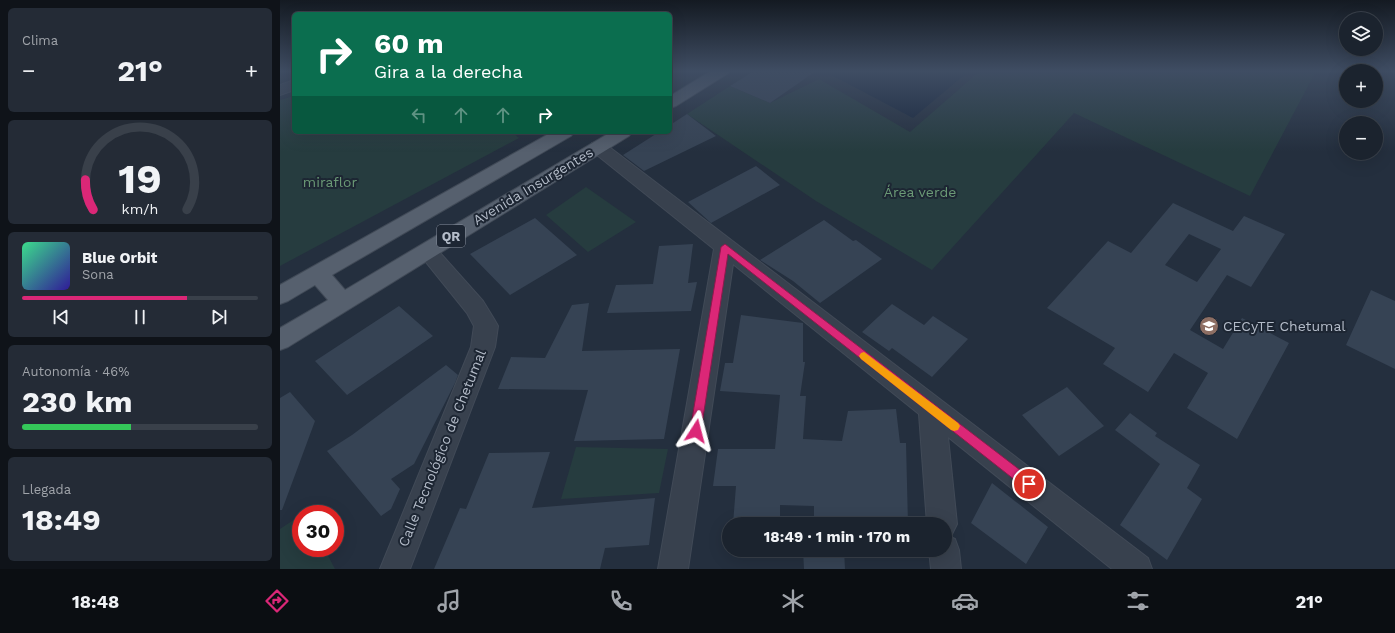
<!DOCTYPE html>
<html lang="es">
<meta charset="utf-8">
<style>
body{margin:0;font-family:"Work Sans",sans-serif;background:#242b36;color:#f1f3f6;height:100vh;display:flex;flex-direction:column;font-size:15px;white-space:nowrap}
*{box-sizing:border-box;margin:0}
p{font-size:13px;color:#a0a4aa}
.icon{flex:none;width:22px;height:22px;fill:none;stroke:currentColor;stroke-width:2;stroke-linecap:round;stroke-linejoin:round}
.map{position:relative;flex:1;overflow:hidden}
.details{display:flex;flex-direction:column;gap:8px;padding:8px;background:#0f1319;width:280px}
.details>*{flex:none}
.hud{position:absolute;left:12px;top:12px;width:380px;height:122px;border-radius:6px;box-shadow:0 4px 16px #0002,0 0 0 1px #39404a;background:#0b6e4f;color:#fff;overflow:hidden}
.controls{position:absolute;left:1059px;top:12px;display:grid;gap:8px}
.controls a{display:grid;place-items:center;width:44px;height:44px;border-radius:50%;background:#1b232e;box-shadow:0 4px 16px #0002,0 0 0 1px #39404a;font-size:20px}
.speed{position:absolute;left:12px;top:505px;display:flex;gap:8px;font-size:20px;font-weight:700;text-align:center}
.speed>*{display:grid;place-content:center;width:52px;height:52px;border-radius:50%;background:#1b232e;box-shadow:0 4px 16px #0002,0 0 0 1px #39404a;line-height:1}
.speed .limit{border:6px solid #d22;background:#fff;color:#111}
.pin{position:absolute;display:grid;place-items:center;width:34px;height:34px;color:#fff;margin:-17px;border:2px solid #fff;border-radius:50%;box-shadow:0 1px 4px #0007}
.me{position:absolute;width:44px;margin:-22px;rotate:9deg;stroke-linejoin:round;filter:drop-shadow(0 0 3px #0008)}
.turn{display:flex;align-items:center;gap:14px;height:84px;padding:0 16px;font-size:18px}
.turn .icon{width:52px;height:52px;stroke-width:2.5}
.turn b{display:block;font-size:28px;line-height:34px}
.lanes{display:flex;align-items:center;height:38px;padding:0 16px;background:#0003;justify-content:center;gap:20px;direction:ltr}
.lanes .off{opacity:.35}
.big{font-size:30px;font-weight:700;line-height:1.1}
.details .card{flex:1;display:flex;flex-direction:column;justify-content:center;gap:6px;min-width:0;padding:0 14px;border-radius:6px;background:#242b36}
.details .dial{align-items:center;gap:0}
.dial svg{height:104px;overflow:visible;fill:none;stroke:#39404a;stroke-width:7;stroke-linecap:round;text-anchor:middle}
.dial text{fill:#f1f3f6;stroke:none}
.song{display:flex;align-items:center;gap:12px}
.cover{width:48px;height:48px;border-radius:6px;background:linear-gradient(135deg,hsl(150 70% 55%),hsl(250 70% 35%))}
.played{height:4px;border-radius:2px;background:linear-gradient(90deg,#db2777 70%,#39404a 70%)}
.keys{display:flex;justify-content:space-around;direction:ltr}
.heat{display:flex;justify-content:space-between;align-items:center;font-size:22px;direction:ltr}
.charge{height:6px;border-radius:3px;background:linear-gradient(90deg,#34c759 46%,#39404a 0)}
.trip{position:absolute;left:442px;top:517px;width:230px;height:40px;border-radius:20px;background:#1b232e;box-shadow:0 4px 16px #0002,0 0 0 1px #39404a;font-weight:700;line-height:40px;text-align:center}
.menu{display:flex;height:64px;justify-content:space-around;align-items:center;background:#0b0e12;color:#a0a4aa}
.menu .icon{width:28px;height:28px}
.menu .active{color:#db2777}
.menu b{font-size:18px;color:#f1f3f6}
main{display:flex;flex:1;min-height:0}
.map>svg:first-child{display:block}
.green{fill:#263c3f}
.water{fill:#17263c}
.building{fill:#364354;fill-rule:evenodd}
.lines{fill:none;stroke-linecap:round;stroke-linejoin:round}
.minor-casing{stroke:#414a57;stroke-width:2}
.major-casing{stroke:#414a57;stroke-width:2}
.minor{fill:#38414e;fill-rule:evenodd}
.major{fill:#56606e;fill-rule:evenodd}
.route{fill:#db2777;stroke:#8e194d}
.slow{fill:#f59e0b}
.labels{text-anchor:middle;dominant-baseline:central;stroke-width:4;stroke-linejoin:round;paint-order:stroke}
.shield{fill:#1d2633;stroke:#878f9c;stroke-width:1}
.shield-label{font-size:13px;font-weight:bold;fill:#b4bcc9}
.park-label{font-size:14px;fill:#6b9a76;stroke:#1d2633}
.street-label{font-size:14px;fill:#b4bcc9;stroke:#1d2633}
.poi-label{font-size:14px;fill:#b4bcc9;stroke:#1d2633;text-anchor:start}
</style>
<main>
<section class="details">
<div class="card"><p>Clima</p>
<div class="heat"><a>−</a><b class="big">21°</b><a>+</a></div>
</div>
<div class="card dial"><svg viewBox="0 0 100 80">
<path d="M14 69A42 42 0 1 1 86 69"/>
<path d="M14 69A42 42 0 0 1 8 46" stroke="#db2777"/>
<text x="50" y="56" font-size="32" font-weight="700">19</text>
<text x="50" y="72" font-size="11">km/h</text>
</svg></div>
<div class="card">
<div class="song"><i class="cover"></i><div><b>Blue Orbit</b><p>Sona</p></div></div>
<div class="played"></div>
<div class="keys"><svg class="icon" aria-label="previous" viewBox="0 0 24 24"><path d="M18 5L8 12l10 7zM5 5v14"/></svg><svg class="icon" aria-label="pause" viewBox="0 0 24 24"><path d="M8 5v14M16 5v14"/></svg><svg class="icon" aria-label="next" viewBox="0 0 24 24"><path d="M6 5l10 7-10 7zM19 5v14"/></svg></div>
</div>
<div class="card"><p>Autonomía · 46%</p><b class="big">230 km</b><div class="charge"></div></div>
<div class="card"><p>Llegada</p><b class="big">18:49</b></div>
</section>
<div class="map">
<svg width="1115" height="569" viewBox="0 0 1115 569">
<rect width="100%" height="100%" fill="#242f3e"/>
<path class="green" d="M 700,71 L 1036,71 L 970,196 L 794,113 L 652,270 L 536,201 L 407,114 L 450,86 L 490,103 L 539,79 L 630,132 Z
M 14,96 L 14,132 L 232,132 L 239,138 L 0,266 L 0,100 Z
M 306,187 L 356,222 L 308,252 L 266,215 Z
M 296,447 L 388,449 L 379,493 L 281,499 Z
M 21,515 L 21,548 L 44,548 L 55,569 L 0,569 L 0,529 Z"/>
<path class="water" d="M 544,71 L 689,71 L 633,118 Z"/>
<path class="building" d="M 474,71 L 536,71 L 490,103 L 450,86 Z
M 407,114 L 436,136 L 364,171 L 343,155 L 379,132 L 390,132 L 390,125 Z
M 476,166 L 500,185 L 431,223 L 408,202 Z
M 893,203 L 953,231 L 964,216 L 1005,234 L 971,287 L 947,275 L 910,330 L 943,349 L 962,318 L 1009,343 L 957,439 L 907,408 L 928,373 L 894,353 L 868,392 L 823,364 L 835,348 L 767,308 L 828,241 L 851,253 ZM 909,234 L 941,249 L 917,282 L 885,265 Z
M 255,218 L 297,255 L 230,295 L 190,254 Z
M 544,220 L 573,241 L 576,240 L 602,259 L 540,303 L 513,281 L 480,260 Z
M 413,244 L 408,283 L 417,282 L 411,311 L 327,313 L 336,285 L 373,284 L 379,246 Z
M 1091,290 L 1115,301 L 1115,369 L 1066,345 Z
M 309,303 L 302,351 L 400,349 L 384,439 L 294,441 L 308,390 L 218,389 L 231,357 L 265,358 L 292,305 Z
M 612,304 L 644,325 L 653,316 L 688,339 L 652,377 L 612,348 L 609,351 L 582,332 Z
M 119,306 L 153,336 L 67,395 L 35,361 Z
M 461,315 L 523,323 L 523,362 L 525,362 L 520,396 L 526,396 L 523,439 L 562,441 L 568,411 L 616,409 L 620,443 L 626,443 L 628,524 L 534,524 L 534,506 L 500,505 L 500,521 L 453,524 L 456,486 L 433,486 L 438,449 L 495,449 L 500,395 L 440,391 L 445,363 L 453,363 Z
M 166,365 L 178,375 L 175,383 L 134,464 L 111,479 L 120,489 L 111,509 L 101,516 L 47,451 L 72,435 Z
M 787,387 L 824,426 L 779,456 L 742,415 Z
M 10,392 L 35,421 L 2,510 L 0,510 L 0,398 Z
M 850,413 L 877,433 L 875,436 L 920,465 L 907,488 L 922,499 L 887,560 L 840,525 L 880,464 L 835,430 Z
M 270,452 L 252,508 L 375,498 L 369,545 L 325,548 L 320,569 L 154,569 L 180,508 L 186,509 L 209,453 Z
M 712,483 L 768,527 L 746,564 L 691,523 Z
M 523,550 L 564,550 L 565,569 L 524,569 Z"/>
<g class="lines">
<g class="minor-casing">
<path id="minor" d="M 14,80 L 14,90 L 0,95 L 0,85 Z
M 318,142 L 324,143 L 868,558 L 872,569 L 832,569 L 668,437 L 677,524 L 672,534 L 668,536 L 675,539 L 679,550 L 681,569 L 651,569 L 649,550 L 665,550 L 665,524 L 647,524 L 639,414 L 453,264 L 408,569 L 378,569 L 434,249 L 312,151 L 309,147 L 312,143 Z
M 147,243 L 154,246 L 203,301 L 214,319 L 218,326 L 215,347 L 130,569 L 100,569 L 191,347 L 194,326 L 187,313 L 137,251 L 140,246 Z"/>
</g>
<g class="major-casing">
<path id="major" d="M 431,71 L 450,71 L 447,74 L 396,106 L 390,108 L 390,96 Z
M 272,132 L 294,132 L 291,136 L 52,275 L 65,290 L 331,132 L 352,132 L 349,136 L 8,347 L 0,350 L 0,328 L 48,300 L 35,285 L 8,301 L 0,304 L 0,285 Z"/>
</g>
<use href="#minor" class="minor"/>
<use href="#major" class="major"/>
</g>
<linearGradient id="sky" x2="0" y2="1"><stop stop-color="#141a22"/><stop offset="0.47" stop-color="#3f4d63"/><stop offset="1" stop-color="#3f4d63" stop-opacity="0"/></linearGradient>
<rect width="1115" height="151" fill="url(#sky)"/>
<path class="route" d="M 445,244 L 753,480 L 755,484 L 753,488 L 749,490 L 745,488 L 448,254 L 421,431 L 419,434 L 416,436 L 412,434 L 410,431 L 441,247 Z"/>
<path class="slow" d="M 584,352 L 678,423 L 680,426 L 678,430 L 674,431 L 671,430 L 581,359 L 579,356 L 581,353 Z"/>
<defs>
<g id="school-disc" transform="scale(1)"><circle r="9.5" fill="#8d6e63" stroke="#1d2633"/><path d="M0-5L7-2L0 1L-7-2ZM-4 1L0 2.5L4 1V4Q0 6-4 4Z" fill="#fff"/></g>
</defs>
<g fill-rule="evenodd">
<use href="#school-disc" x="929" y="326"/>
</g>
<g class="labels">
<rect class="shield" x="157" y="225" width="28" height="22" rx="3"/>
<g class="shield-label">
<text x="171" y="236">QR</text>
</g>
<g class="park-label">
<text x="50" y="182">miraflor</text>
<text x="640" y="192">Área verde</text>
</g>
<g class="street-label">
<text transform="translate(253 186) rotate(-31)">Avenida Insurgentes</text>
<text transform="translate(162 448) rotate(-68)">Calle Tecnológico de Chetumal</text>
</g>
<g class="poi-label">
<text x="943" y="326">CECyTE Chetumal</text>
</g>
</g>
</svg>
<div class="controls">
<a><svg class="icon" aria-label="layers" viewBox="0 0 24 24"><path d="M12 4l9 5-9 5-9-5zM3 14l9 5 9-5"/></svg></a>
<a>+</a>
<a>−</a>
</div>
<div class="speed"><div class="limit">30</div></div>
<div class="pin" style="left:749px;top:484px;background:#d93025"><svg class="icon" aria-label="arrive" viewBox="0 0 24 24"><path d="M6 21V4h12l-3 4 3 4H6"/></svg></div>
<svg class="me" style="left:416px;top:431px" viewBox="-20 -20 40 40"><path d="M0-17L14 15 0 8-14 15z" fill="#db2777" stroke="#fff" stroke-width="4"/></svg>
<div class="trip">18:49 · 1 min · 170 m</div>
<div class="hud">
<div class="turn"><svg class="icon" aria-label="right" viewBox="0 0 24 24"><path d="M7 20v-9h11M14 6l5 5-5 5"/></svg><div><b>60 m</b>Gira a la derecha</div></div>
<div class="lanes"><svg class="icon off" aria-label="left" viewBox="0 0 24 24"><path d="M17 20v-9H6M10 6l-5 5 5 5"/></svg><svg class="icon off" aria-label="ahead" viewBox="0 0 24 24"><path d="M12 20V5M6 11l6-6 6 6"/></svg><svg class="icon off" aria-label="ahead" viewBox="0 0 24 24"><path d="M12 20V5M6 11l6-6 6 6"/></svg><svg class="icon" aria-label="right" viewBox="0 0 24 24"><path d="M7 20v-9h11M14 6l5 5-5 5"/></svg></div>
</div>
</div>
</main>
<nav class="menu">
<b>18:48</b>
<svg class="icon active" aria-label="directions" viewBox="0 0 24 24"><path d="M12 3l9 9-9 9-9-9zM9 14v-3h6M13 9l2 2-2 2"/></svg>
<svg class="icon" aria-label="music" viewBox="0 0 24 24"><path d="M9 18V5l10-2v13"/><circle cx="6" cy="18" r="3"/><circle cx="16" cy="16" r="3"/></svg>
<svg class="icon" aria-label="phone" viewBox="0 0 24 24"><path d="M5 4h4l2 5-3 2q2 4 5 5l2-3 5 2v4C11 20 4 13 5 4z"/></svg>
<svg class="icon" aria-label="climate" viewBox="0 0 24 24"><path d="M12 3v18M4 7l16 10M4 17L20 7"/></svg>
<svg class="icon" aria-label="car" viewBox="0 0 24 24"><path d="M5 17H2v-5l4-1 3-4h7l3 4 3 1v5h-3M9 17h6M6 11h13"/><circle cx="7" cy="17" r="2"/><circle cx="17" cy="17" r="2"/></svg>
<svg class="icon" aria-label="filters" viewBox="0 0 24 24"><path d="M4 7h16M4 17h16"/><circle cx="9" cy="7" r="2"/><circle cx="15" cy="17" r="2"/></svg>
<b>21°</b>
</nav>
